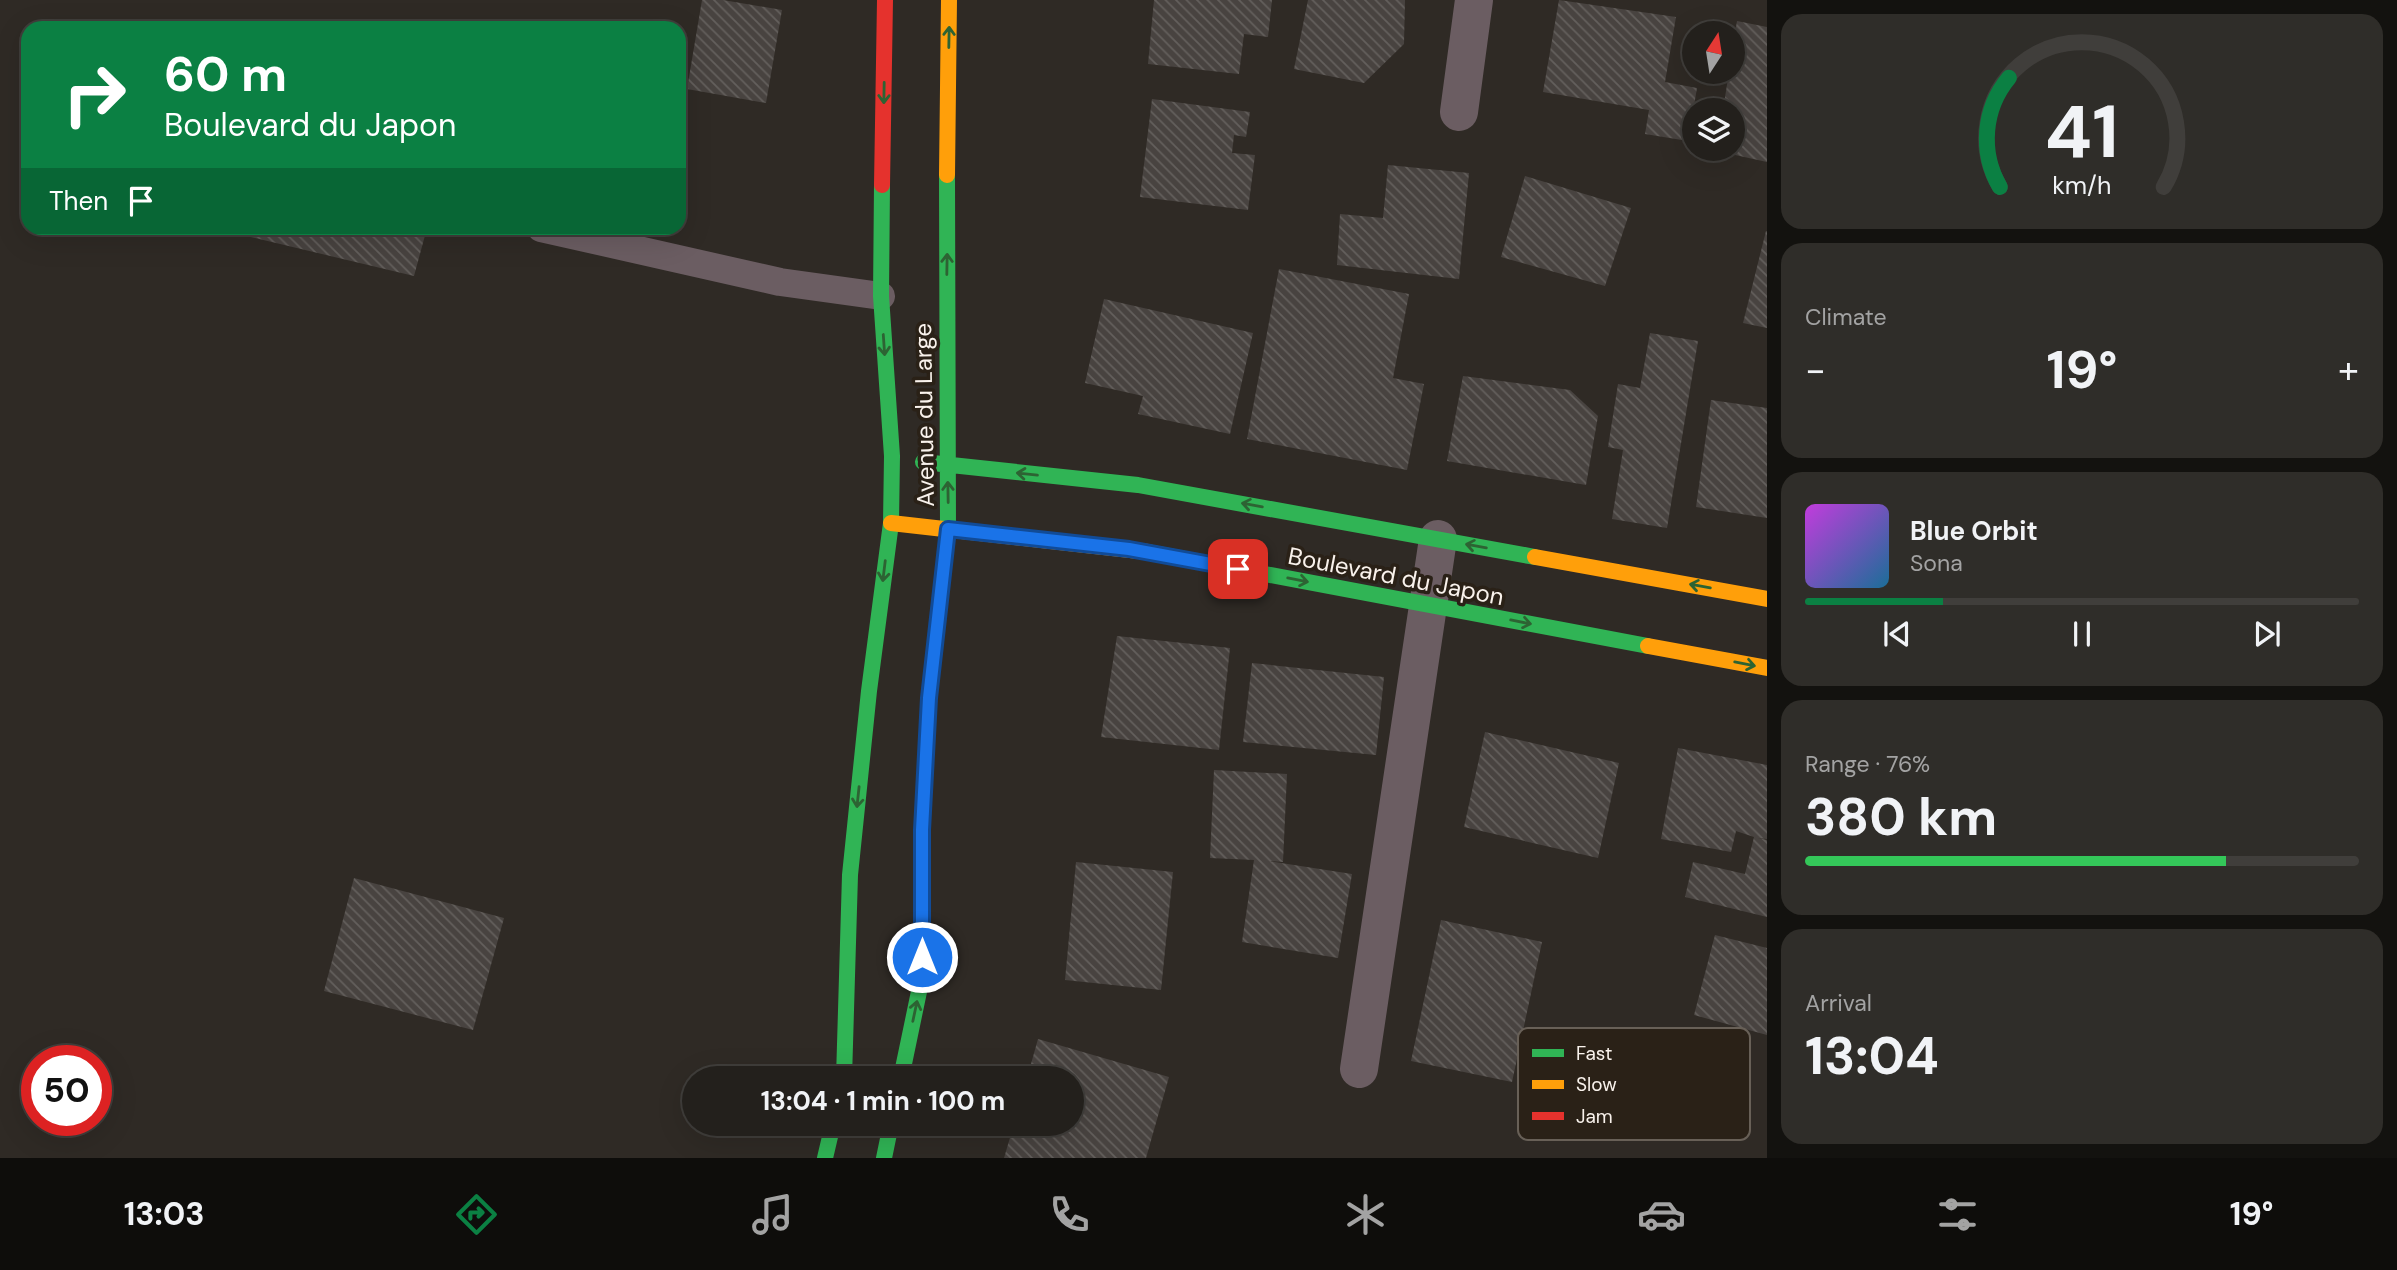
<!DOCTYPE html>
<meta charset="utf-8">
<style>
body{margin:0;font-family:"DM Sans",sans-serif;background:#2f2d29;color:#f1f3f6;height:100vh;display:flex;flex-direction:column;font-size:26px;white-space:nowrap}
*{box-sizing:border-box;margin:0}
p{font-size:23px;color:#a3a3a3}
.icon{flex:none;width:38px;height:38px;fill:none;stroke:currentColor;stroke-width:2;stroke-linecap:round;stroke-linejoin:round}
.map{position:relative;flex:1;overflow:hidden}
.sheet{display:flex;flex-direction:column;gap:14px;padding:14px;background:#13120f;width:630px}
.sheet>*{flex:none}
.top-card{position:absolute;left:21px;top:21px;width:665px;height:214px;border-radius:21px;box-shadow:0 7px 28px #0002,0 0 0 2px #403e3b;background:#0b8043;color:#fff;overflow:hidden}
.needle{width:46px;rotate:12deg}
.buttons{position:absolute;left:1682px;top:21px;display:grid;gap:14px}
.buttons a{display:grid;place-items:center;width:63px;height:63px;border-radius:50%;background:#23201c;box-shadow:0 7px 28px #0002,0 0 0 2px #403e3b;font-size:35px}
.speed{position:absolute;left:21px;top:1045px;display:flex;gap:14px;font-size:35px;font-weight:700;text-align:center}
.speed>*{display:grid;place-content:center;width:91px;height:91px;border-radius:50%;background:#23201c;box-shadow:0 7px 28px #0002,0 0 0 2px #403e3b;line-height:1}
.speed .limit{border:10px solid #d22;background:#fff;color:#111}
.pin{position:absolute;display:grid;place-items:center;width:60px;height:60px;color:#fff;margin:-30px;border-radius:14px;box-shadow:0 4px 10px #0006}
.me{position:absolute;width:77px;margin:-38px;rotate:0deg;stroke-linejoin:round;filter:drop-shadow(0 0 5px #0008)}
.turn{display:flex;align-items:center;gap:24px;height:147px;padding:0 28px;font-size:32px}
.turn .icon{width:91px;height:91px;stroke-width:2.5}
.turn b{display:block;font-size:49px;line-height:60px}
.then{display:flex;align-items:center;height:66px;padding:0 28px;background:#0003;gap:14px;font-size:26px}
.big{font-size:52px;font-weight:700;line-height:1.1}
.sheet .card{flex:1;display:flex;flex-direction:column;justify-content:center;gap:10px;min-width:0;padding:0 24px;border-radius:21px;background:#2f2d29}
.sheet .dial{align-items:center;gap:0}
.dial svg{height:182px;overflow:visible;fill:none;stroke:#403e3b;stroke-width:7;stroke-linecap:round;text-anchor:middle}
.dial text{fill:#f1f3f6;stroke:none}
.song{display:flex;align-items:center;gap:21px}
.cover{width:84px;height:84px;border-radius:10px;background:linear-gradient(135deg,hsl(290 70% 55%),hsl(200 70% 35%))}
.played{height:7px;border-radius:4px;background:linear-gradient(90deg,#0b8043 25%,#403e3b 25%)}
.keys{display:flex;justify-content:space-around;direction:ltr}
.heat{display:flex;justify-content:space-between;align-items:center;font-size:38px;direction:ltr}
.charge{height:10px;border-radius:5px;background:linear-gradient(90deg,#34c759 76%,#403e3b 0)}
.trip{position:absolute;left:682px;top:1066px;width:402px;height:70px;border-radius:35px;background:#23201c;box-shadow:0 7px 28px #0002,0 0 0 2px #403e3b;font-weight:700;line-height:70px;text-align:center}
.menu{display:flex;height:112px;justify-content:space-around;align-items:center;background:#0e0d0b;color:#a3a3a3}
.menu .icon{width:49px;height:49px}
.menu .on{color:#0b8043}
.menu b{font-size:32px;color:#f1f3f6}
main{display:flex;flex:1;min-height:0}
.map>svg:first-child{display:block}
.building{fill:url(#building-back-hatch)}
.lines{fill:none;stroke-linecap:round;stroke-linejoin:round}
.lane{stroke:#6b5d62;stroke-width:28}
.street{stroke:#6b5d62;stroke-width:38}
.fast{stroke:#30b455;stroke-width:16}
.slow{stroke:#ff9f0a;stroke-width:16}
.jam{stroke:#e5322d;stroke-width:16}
.oneway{stroke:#2d6333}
.route-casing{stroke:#114b97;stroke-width:18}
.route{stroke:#1a73e8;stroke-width:12}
.labels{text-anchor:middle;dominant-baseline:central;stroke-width:7;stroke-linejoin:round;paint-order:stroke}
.street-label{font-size:24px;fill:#f9f2ec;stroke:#2a2117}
.key{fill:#2a2117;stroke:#686057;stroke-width:2}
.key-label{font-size:19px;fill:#f9f2ec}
</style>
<main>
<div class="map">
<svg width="1767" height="1158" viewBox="0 0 1767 1158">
<defs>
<pattern id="building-back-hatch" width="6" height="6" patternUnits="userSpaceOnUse" patternTransform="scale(1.75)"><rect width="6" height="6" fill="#484340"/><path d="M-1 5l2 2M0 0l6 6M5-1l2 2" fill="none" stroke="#635f5c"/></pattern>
</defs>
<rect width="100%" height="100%" fill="#2f2a25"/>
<path class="building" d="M 702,0 L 723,0 L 782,10 L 766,103 L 687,89 Z
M 1154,0 L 1272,0 L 1268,37 L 1244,34 L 1239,74 L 1148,64 Z
M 1308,0 L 1405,0 L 1404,44 L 1364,83 L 1294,69 Z
M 1559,0 L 1676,17 L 1665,82 L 1697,88 L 1688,141 L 1645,134 L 1649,110 L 1543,92 Z
M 1737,21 L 1767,27 L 1767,162 L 1717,151 L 1717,149 L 1732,149 L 1732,110 L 1723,110 L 1729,72 L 1732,72 L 1732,51 Z
M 1152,99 L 1250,112 L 1246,137 L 1234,135 L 1232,153 L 1255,155 L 1248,210 L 1140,197 Z
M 1388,165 L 1469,173 L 1459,279 L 1337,265 L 1340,214 L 1383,218 Z
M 1525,176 L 1631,208 L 1605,286 L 1501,257 Z
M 213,228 L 427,228 L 414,276 Z
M 1766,231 L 1767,231 L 1767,328 L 1743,323 Z
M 1279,269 L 1409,294 L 1393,378 L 1424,384 L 1407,470 L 1247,439 Z
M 1104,299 L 1253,333 L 1230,434 L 1138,414 L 1143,396 L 1085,383 Z
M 1650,333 L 1698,341 L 1667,528 L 1612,519 L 1623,450 L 1608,447 L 1618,384 L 1640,388 Z
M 1463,376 L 1570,390 L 1598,416 L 1586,485 L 1447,461 Z
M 1711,400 L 1767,408 L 1767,518 L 1696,507 Z
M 1117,636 L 1230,648 L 1219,750 L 1101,737 Z
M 1252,663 L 1384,677 L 1376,755 L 1243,742 Z
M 1485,732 L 1619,763 L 1598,858 L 1464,827 Z
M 1678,748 L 1767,765 L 1767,839 L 1758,838 L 1767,840 L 1767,917 L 1685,897 L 1693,862 L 1745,874 L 1754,837 L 1736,831 L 1731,852 L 1661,839 Z
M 1214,770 L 1287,774 L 1283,862 L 1269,861 L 1352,874 L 1338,958 L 1242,942 L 1254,860 L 1210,858 Z
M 1076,862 L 1173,872 L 1161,990 L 1065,980 Z
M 354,878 L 504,918 L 473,1030 L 324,991 Z
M 1441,920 L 1542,942 L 1512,1082 L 1411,1061 Z
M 1715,935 L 1767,948 L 1767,1035 L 1694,1015 Z
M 1038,1039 L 1169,1077 L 1146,1158 L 1004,1158 L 1014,1124 L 1073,1124 L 1073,1078 L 1027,1078 Z"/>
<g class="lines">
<path class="lane" d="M 541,228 L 780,282 L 881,296"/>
<path class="street" d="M 1459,112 L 1474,0
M 1359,1069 L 1438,539"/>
<path class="fast" d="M 923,462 L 1138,485 L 1535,557
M 1148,552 L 1648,646
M 844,1078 L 850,875 L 869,691 L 891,523 L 892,456 L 881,296 L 882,185
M 901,1078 L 921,982 L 922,830 L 929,698 L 948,529 L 947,175
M 825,1158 L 833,1124
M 884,1158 L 891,1124"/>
<path class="slow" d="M 947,175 L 949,0
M 891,523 L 1148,552
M 1535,557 L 1767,599
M 1648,646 L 1767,668"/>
<path class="jam" d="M 882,185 L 885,0"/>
</g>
<defs><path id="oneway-shaft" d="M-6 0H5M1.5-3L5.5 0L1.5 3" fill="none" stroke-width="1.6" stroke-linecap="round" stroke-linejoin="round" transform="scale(1.75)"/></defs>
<g class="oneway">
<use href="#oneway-shaft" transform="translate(949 37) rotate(-89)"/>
<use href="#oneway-shaft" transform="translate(884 93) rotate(91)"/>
<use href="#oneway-shaft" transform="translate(947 264) rotate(-89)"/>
<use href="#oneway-shaft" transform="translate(884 345) rotate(86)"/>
<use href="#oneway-shaft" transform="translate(1027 474) rotate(-174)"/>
<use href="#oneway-shaft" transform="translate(948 492) rotate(-91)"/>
<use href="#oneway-shaft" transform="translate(1252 505) rotate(-170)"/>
<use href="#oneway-shaft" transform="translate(1476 546) rotate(-170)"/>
<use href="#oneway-shaft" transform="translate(884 571) rotate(97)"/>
<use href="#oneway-shaft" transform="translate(1298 580) rotate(11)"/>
<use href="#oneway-shaft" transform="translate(1700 586) rotate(-170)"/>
<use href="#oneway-shaft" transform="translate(1521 622) rotate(11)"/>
<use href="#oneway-shaft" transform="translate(1745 664) rotate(11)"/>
<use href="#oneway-shaft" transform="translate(858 797) rotate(96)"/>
<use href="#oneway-shaft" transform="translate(915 1011) rotate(-78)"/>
</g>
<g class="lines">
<g class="route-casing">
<path id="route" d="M 922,957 L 922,830 L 929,698 L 948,529 L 1129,549 L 1238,569"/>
</g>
<use href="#route" class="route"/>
</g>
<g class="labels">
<g class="street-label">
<text transform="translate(924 415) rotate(-91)">Avenue du Large</text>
<text transform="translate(1396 576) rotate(11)">Boulevard du Japon</text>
</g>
</g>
<rect x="1518" y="1028" width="232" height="112" rx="10" class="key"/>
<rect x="1532" y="1049" width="32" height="8" fill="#30b455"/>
<rect x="1532" y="1080" width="32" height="9" fill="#ff9f0a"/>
<rect x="1532" y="1112" width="32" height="8" fill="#e5322d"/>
<g class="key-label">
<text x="1576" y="1060">Fast</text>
<text x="1576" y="1091">Slow</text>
<text x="1576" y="1123">Jam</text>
</g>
</svg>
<div class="buttons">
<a><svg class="needle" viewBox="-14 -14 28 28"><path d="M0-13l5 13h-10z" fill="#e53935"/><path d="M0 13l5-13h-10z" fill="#a3a3a3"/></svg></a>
<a><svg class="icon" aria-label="layers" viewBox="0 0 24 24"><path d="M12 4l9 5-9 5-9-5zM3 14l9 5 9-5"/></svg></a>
</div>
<div class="speed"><div class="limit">50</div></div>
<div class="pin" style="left:1238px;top:569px;background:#d93025"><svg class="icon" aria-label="arrive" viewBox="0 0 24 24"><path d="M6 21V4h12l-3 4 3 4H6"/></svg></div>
<svg class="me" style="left:922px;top:957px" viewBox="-20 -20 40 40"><circle r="17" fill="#1a73e8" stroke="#fff" stroke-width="3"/><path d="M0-11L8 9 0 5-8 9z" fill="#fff"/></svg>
<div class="trip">13:04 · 1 min · 100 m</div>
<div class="top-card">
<div class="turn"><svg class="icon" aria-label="right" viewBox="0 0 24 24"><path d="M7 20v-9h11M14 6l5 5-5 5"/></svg><div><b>60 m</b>Boulevard du Japon</div></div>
<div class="then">Then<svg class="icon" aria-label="arrive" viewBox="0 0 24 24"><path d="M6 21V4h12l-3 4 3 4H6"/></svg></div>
</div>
</div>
<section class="sheet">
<div class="card dial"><svg viewBox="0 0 100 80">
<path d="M14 69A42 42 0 1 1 86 69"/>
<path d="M14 69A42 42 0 0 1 18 21" stroke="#0b8043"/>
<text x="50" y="56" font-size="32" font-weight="700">41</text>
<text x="50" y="72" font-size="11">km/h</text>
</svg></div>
<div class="card"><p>Climate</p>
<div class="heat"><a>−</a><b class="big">19°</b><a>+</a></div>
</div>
<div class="card">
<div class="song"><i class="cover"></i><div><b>Blue Orbit</b><p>Sona</p></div></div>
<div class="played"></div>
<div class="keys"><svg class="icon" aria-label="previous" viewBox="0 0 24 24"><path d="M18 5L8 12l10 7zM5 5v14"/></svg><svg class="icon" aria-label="pause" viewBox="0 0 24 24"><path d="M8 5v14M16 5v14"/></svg><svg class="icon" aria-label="next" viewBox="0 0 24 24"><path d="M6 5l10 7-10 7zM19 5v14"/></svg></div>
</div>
<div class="card"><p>Range · 76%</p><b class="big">380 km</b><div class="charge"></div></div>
<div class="card"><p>Arrival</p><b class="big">13:04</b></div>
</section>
</main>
<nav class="menu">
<b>13:03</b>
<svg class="icon on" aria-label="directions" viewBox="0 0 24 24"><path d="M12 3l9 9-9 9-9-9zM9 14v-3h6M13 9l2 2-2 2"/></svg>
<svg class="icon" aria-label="music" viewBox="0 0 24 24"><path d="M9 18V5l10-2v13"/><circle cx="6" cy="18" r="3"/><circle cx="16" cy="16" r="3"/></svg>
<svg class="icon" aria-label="phone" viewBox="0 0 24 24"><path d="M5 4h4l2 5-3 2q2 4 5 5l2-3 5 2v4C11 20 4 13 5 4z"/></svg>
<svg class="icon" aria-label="climate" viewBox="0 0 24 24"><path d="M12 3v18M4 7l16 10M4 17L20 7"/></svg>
<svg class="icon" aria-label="car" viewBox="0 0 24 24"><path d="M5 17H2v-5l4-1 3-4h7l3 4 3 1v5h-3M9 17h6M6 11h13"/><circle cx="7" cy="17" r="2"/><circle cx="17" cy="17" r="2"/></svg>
<svg class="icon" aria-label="filters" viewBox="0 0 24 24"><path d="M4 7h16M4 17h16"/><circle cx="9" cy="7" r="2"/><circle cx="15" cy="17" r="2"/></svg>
<b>19°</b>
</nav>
